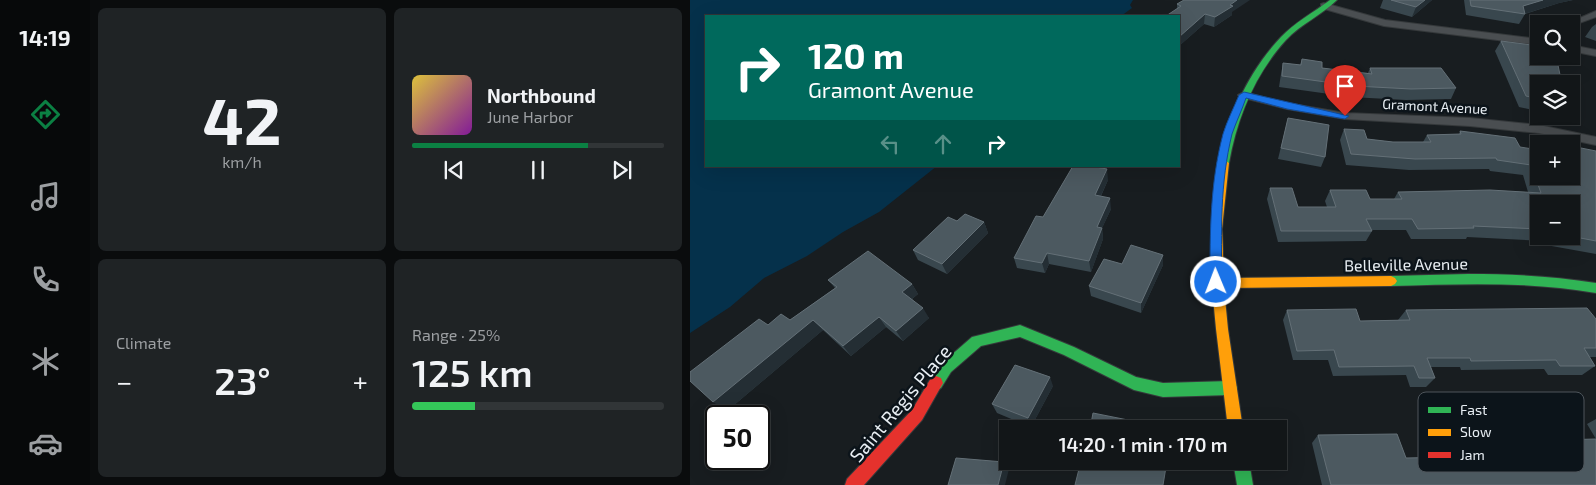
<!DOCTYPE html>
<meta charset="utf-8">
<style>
body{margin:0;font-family:"Exo 2",sans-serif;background:#1f2325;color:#f1f3f6;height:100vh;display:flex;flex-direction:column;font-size:19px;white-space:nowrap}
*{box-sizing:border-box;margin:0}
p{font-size:16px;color:#9c9fa2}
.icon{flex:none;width:28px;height:28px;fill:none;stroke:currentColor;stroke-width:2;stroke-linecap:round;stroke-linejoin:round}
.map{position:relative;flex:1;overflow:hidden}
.details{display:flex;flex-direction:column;gap:8px;padding:8px;background:#0a0c0d;width:600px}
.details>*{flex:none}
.top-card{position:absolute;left:15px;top:15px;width:475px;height:152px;border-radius:0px;box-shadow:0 5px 20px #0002,0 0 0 1px #313537;background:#00695c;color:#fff;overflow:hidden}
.buttons{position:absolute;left:840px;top:15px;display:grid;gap:10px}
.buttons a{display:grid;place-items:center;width:50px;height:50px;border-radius:0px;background:#121618;box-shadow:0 5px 20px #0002,0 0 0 1px #313537;font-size:25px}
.speed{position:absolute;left:15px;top:405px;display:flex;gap:10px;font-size:25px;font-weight:700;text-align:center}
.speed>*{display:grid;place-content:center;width:65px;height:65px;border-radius:50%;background:#121618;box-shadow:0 5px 20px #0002,0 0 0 1px #313537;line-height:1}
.speed .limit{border:2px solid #111;border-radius:8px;background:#fff;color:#111}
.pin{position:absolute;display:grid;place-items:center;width:42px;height:42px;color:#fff;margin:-51px -21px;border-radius:50% 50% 50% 0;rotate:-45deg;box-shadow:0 0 5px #0007}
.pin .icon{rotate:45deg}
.me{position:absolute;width:55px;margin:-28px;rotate:359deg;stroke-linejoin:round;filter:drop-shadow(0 0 4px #0008)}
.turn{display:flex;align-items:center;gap:18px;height:105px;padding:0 20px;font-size:22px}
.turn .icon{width:65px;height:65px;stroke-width:2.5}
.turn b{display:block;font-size:35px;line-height:42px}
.lanes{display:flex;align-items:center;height:48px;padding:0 20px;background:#0003;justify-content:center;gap:25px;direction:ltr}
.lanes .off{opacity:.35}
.big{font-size:38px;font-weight:600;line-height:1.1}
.details .widget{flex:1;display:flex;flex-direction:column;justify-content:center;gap:8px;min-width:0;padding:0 18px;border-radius:8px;background:#1f2325}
.details .dial{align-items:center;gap:0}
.dial b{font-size:65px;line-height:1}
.song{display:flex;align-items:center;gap:15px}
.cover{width:60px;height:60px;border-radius:8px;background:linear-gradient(135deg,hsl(50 70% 55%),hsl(290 70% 35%))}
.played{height:5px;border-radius:2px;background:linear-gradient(90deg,#0b8043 70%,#313537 70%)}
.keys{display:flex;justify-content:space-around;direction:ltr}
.heat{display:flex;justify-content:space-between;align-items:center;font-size:28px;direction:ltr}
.charge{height:8px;border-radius:4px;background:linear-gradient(90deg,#34c759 25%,#313537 0)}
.details .tiles{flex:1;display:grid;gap:8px;grid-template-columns:repeat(2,1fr)}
.trip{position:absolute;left:309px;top:420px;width:288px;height:50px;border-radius:0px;background:#121618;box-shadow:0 5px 20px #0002,0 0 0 1px #313537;font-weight:600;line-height:50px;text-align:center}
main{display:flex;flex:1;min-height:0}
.menu{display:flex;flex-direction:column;width:90px;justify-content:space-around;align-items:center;background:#07090a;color:#9c9fa2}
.menu .icon{width:35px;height:35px}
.menu .on{color:#0b8043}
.menu b{font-size:22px;color:#f1f3f6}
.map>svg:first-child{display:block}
.water{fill:#05314b}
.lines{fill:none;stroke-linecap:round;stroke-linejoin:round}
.street-casing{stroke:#35393b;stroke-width:2}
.fast-casing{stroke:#35393b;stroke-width:2}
.slow-casing{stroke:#35393b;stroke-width:2}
.jam-casing{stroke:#35393b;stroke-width:2}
.street{fill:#4a4e51;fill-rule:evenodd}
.fast{fill:#30b455;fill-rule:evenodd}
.slow{fill:#ff9f0a;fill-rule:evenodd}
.jam{fill:#e5322d;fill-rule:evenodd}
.wall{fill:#39474e;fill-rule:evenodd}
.shaded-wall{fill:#242e34}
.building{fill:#4c5960;stroke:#647077}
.route{fill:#1a73e8;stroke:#114b97}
.labels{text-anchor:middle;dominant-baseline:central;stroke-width:5;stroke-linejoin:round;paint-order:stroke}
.far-street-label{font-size:14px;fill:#e8eef3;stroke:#0c141a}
.street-label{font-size:16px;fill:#e8eef3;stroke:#0c141a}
.near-street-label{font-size:19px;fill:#e8eef3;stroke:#0c141a}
.key{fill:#0c141a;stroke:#4e555b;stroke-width:1}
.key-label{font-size:14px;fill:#e8eef3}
</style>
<main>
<nav class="menu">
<b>14:19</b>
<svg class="icon on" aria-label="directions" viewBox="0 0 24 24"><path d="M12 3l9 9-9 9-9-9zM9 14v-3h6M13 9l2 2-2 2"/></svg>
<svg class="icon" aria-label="music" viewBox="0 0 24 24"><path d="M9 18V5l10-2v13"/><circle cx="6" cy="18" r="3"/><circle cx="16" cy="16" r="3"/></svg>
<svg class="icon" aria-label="phone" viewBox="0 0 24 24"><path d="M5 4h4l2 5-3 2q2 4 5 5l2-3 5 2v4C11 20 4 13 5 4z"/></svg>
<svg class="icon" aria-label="climate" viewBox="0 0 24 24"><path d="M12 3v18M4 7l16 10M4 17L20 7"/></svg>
<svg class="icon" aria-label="car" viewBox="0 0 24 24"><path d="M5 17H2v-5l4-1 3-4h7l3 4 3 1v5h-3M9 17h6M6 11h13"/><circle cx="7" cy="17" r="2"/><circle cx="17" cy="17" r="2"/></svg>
</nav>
<section class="details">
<div class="tiles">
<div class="widget dial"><b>42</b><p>km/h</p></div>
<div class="widget">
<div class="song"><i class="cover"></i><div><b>Northbound</b><p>June Harbor</p></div></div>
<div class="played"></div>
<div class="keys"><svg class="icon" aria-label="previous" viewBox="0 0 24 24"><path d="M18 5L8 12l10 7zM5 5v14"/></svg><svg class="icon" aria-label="pause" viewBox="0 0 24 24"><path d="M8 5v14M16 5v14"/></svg><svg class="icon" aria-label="next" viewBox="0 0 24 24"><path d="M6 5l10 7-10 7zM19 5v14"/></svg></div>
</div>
<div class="widget"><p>Climate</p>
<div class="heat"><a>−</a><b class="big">23°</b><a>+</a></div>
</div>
<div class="widget"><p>Range · 25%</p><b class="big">125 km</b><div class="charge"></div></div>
</div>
</section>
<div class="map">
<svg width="906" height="485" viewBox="0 0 906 485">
<rect width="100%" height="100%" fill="#181d20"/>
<path class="water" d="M 0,0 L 443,0 L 440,5 L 442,8 L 431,16 L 16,16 L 16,166 L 247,166 L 189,212 L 153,232 L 117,256 L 74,278 L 40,307 L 0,333 Z"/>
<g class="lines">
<g class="street-casing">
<path id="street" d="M 634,3 L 695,20 L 849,39 L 849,45 L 694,26 L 631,8 L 631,4 Z
M 906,11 L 906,17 L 881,26 L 881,24 L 876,24 Z
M 881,45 L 906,50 L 906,56 L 881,51 Z
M 554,92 L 597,103 L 655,113 L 780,118 L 849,125 L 906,137 L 906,145 L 849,133 L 780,126 L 655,119 L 597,109 L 550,97 L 548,95 Z"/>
</g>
<g class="fast-casing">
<path id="fast" d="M 640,0 L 647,0 C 632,15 611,24 596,40 C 565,74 547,118 539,163 L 534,166 L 531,165 L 529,163 C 538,117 558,72 591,37 C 604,23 624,12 640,0 Z
M 778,274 C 821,274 863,276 906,283 L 906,293 C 838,281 770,284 701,286 L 697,284 L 695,281 L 697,278 L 701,276 Z
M 330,325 L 384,347 L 446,377 L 473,383 L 540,381 L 545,383 L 547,388 L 545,393 L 540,395 L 473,397 L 444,390 L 374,355 L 330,337 L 291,346 L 261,372 L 251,388 L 246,390 L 241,388 L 239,383 L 251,364 L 282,337 Z
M 543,461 L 559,461 L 563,485 L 547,485 Z"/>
</g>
<g class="slow-casing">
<path id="slow" d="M 534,160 L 539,163 L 532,229 L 534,278 L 701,276 L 705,278 L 707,281 L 705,284 L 701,286 L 534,288 L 538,329 L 553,429 L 538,429 L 526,329 L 522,287 L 520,283 L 522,280 C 520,240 523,202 529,163 Z"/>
</g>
<g class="jam-casing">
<path id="jam" d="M 246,376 L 251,378 L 253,383 L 232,420 L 174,485 L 155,485 L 157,479 L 222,410 L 241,378 Z"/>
</g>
<use href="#street" class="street"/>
<use href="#fast" class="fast"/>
<use href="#slow" class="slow"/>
<use href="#jam" class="jam"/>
</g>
<path class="wall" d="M 693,0 L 742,0 L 722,17 L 690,8 Z
M 774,0 L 883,0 L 869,3 L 835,14 L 829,24 L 776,15 Z
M 487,4 L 542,12 L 542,15 L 524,27 L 514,24 L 489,46 L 489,16 L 487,9 Z
M 906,24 L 906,41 L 895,37 L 902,27 Z
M 811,41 L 849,84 L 849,108 L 847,111 L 829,107 L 805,51 Z
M 612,59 L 632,68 L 678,73 L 680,68 L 766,88 L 761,99 L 716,100 L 661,97 L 589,87 L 591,74 L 593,63 L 610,65 Z
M 598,118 L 635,157 L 631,167 L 588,159 Z
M 654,129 L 677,139 L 703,142 L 733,142 L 737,135 L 769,134 L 770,131 L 830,147 L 849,176 L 906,151 L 906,254 L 856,245 L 855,241 L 777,237 L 776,239 L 721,239 L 716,230 L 681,230 L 682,231 L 676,241 L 588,242 L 577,199 L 580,188 L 608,207 L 637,207 L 635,201 L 640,190 L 680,199 L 704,199 L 708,192 L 838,192 L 833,175 L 800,171 L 799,169 L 719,170 L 656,165 L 650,140 ZM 849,204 L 881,236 L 849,236 Z
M 418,180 L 411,196 L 421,209 L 412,228 L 413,239 L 401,272 L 359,264 L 355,273 L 327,268 L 324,258 L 353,217 Z
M 267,221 L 294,222 L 298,233 L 257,274 L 228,260 L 223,250 Z
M 473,255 L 473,265 L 451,313 L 401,296 L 399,286 L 432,264 Z
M 138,280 L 222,284 L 228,294 L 222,299 L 239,318 L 213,341 L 196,327 L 161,356 L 133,330 L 37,411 L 78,325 L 100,320 L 145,288 Z
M 597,310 L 670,321 L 708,320 L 716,310 L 906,319 L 906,357 L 900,357 L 905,366 L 892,375 L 858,375 L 854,369 L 771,370 L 770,367 L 741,367 L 745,378 L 736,387 L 720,387 L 716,375 L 643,376 L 638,360 L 603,360 L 593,320 Z
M 363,386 L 341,427 L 307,413 L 302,404 Z
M 906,419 L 906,439 L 897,424 Z
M 628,435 L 716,458 L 816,469 L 864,468 L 853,448 L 867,440 L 906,485 L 632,485 L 622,443 Z"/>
<path class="shaded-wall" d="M 547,0 L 560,0 L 542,12 L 542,15 L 524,27 L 525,17 L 540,5 Z
M 735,0 L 742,0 L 722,17 L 726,7 Z
M 853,0 L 883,0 L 869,3 L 834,14 L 833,6 Z
M 515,14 L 514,24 L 489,46 L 489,37 Z
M 417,169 L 418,180 L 406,206 L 405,195 Z
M 420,198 L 421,209 L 412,228 L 413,239 L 401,272 L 399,261 L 407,227 Z
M 294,222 L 298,233 L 257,274 L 252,264 Z
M 357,253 L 359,264 L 355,273 L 352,263 Z
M 473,255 L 473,265 L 451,313 L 451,303 Z
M 222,284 L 228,294 L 218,302 L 212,292 Z
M 233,308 L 239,318 L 213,341 L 206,331 Z
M 189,317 L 196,327 L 161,356 L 153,346 Z
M 123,320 L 133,330 L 37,411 L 23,402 Z
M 360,377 L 363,386 L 341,427 L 338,418 Z
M 314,462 L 319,469 L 315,485 L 308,485 Z"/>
<path class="building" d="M 494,0 L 547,0 L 540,5 L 543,6 L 525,17 L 515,14 L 489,37 L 489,16 L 476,16 L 491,6 L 487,4 Z
M 701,0 L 735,0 L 726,7 Z
M 780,0 L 853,0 L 833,6 L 835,14 L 781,6 Z
M 811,41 L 849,46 L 849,56 L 866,56 L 872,84 L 849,84 L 849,99 L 836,96 Z
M 612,59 L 632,62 L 632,68 L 682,74 L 680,68 L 751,68 L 766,88 L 721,89 L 665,86 L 592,76 L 593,63 L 611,65 Z
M 598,118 L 639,125 L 635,157 L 591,148 Z
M 654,129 L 674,130 L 677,139 L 703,142 L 741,142 L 737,135 L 771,134 L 770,131 L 825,138 L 830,147 L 849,150 L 849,176 L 881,176 L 881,146 L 906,151 L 906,241 L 880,236 L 881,236 L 881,204 L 849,204 L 849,229 L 783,226 L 784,228 L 728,229 L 722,219 L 676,219 L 682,231 L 591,231 L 580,188 L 602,188 L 608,207 L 646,207 L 640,190 L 676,190 L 680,199 L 712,199 L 708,192 L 800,190 L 851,193 L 841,165 L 807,160 L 806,158 L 725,159 L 661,154 Z
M 383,166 L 400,166 L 417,169 L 405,195 L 420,198 L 407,227 L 412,228 L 399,261 L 357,253 L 352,263 L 324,258 L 346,216 L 353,217 Z
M 275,214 L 294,222 L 252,264 L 223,250 L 258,217 L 267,221 Z
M 441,245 L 473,255 L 451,303 L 399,286 L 414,259 L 432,264 Z
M 178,251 L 222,284 L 212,292 L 233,308 L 206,331 L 189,317 L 153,346 L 123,320 L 23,402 L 0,381 L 0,372 L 69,319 L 78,325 L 91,314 L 100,320 L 147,287 L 138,280 Z
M 897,308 L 906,319 L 906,348 L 894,348 L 905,366 L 870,366 L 866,360 L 781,361 L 780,358 L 737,358 L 745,378 L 729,378 L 724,366 L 649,367 L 644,350 L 607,351 L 597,310 L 666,309 L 670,321 L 720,320 L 716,310 Z
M 325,365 L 360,377 L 338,418 L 302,404 Z
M 403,413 L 443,421 L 442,429 L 400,429 Z
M 707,434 L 716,458 L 810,456 L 816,469 L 882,468 L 867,440 L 906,439 L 906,485 L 641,485 L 628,435 Z
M 266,458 L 314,462 L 308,485 L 258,485 Z
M 391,461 L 477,461 L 473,485 L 385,485 Z"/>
<path class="route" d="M 554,92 L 659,116 L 655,119 L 597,109 L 556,98 C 552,110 546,122 542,134 C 530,183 531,232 532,282 L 526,287 L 520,282 C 520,232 520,183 533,134 C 537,121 544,107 549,95 Z"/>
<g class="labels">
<g class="far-street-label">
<text transform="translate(745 106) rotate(3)">Gramont Avenue</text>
</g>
<g class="street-label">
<text transform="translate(716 264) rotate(-1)">Belleville Avenue</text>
</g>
<g class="near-street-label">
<text transform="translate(210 403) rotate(-50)">Saint Regis Place</text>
</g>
</g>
<rect x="728" y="392" width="166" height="80" rx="8" class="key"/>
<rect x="738" y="407" width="23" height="6" fill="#30b455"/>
<rect x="738" y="429" width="23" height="7" fill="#ff9f0a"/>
<rect x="738" y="452" width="23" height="6" fill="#e5322d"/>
<g class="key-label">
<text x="770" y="415">Fast</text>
<text x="770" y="437">Slow</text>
<text x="770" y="460">Jam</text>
</g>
</svg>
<div class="buttons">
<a><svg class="icon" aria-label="search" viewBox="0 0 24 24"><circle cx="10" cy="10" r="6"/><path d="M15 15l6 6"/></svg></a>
<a><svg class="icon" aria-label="layers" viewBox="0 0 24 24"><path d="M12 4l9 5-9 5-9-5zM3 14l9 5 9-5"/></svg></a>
<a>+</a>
<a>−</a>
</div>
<div class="speed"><div class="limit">50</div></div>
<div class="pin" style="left:655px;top:116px;background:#d93025"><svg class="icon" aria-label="arrive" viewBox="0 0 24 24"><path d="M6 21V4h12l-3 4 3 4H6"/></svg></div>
<svg class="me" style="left:526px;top:282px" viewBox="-20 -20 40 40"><circle r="17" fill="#1a73e8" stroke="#fff" stroke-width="3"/><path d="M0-11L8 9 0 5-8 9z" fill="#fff"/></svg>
<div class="trip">14:20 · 1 min · 170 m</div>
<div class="top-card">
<div class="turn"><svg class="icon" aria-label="right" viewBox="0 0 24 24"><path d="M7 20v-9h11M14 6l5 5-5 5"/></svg><div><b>120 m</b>Gramont Avenue</div></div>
<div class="lanes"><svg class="icon off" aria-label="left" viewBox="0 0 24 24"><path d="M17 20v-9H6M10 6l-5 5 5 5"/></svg><svg class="icon off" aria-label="ahead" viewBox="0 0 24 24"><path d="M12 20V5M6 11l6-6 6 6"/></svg><svg class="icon" aria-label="right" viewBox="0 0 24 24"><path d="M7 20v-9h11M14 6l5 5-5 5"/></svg></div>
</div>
</div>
</main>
